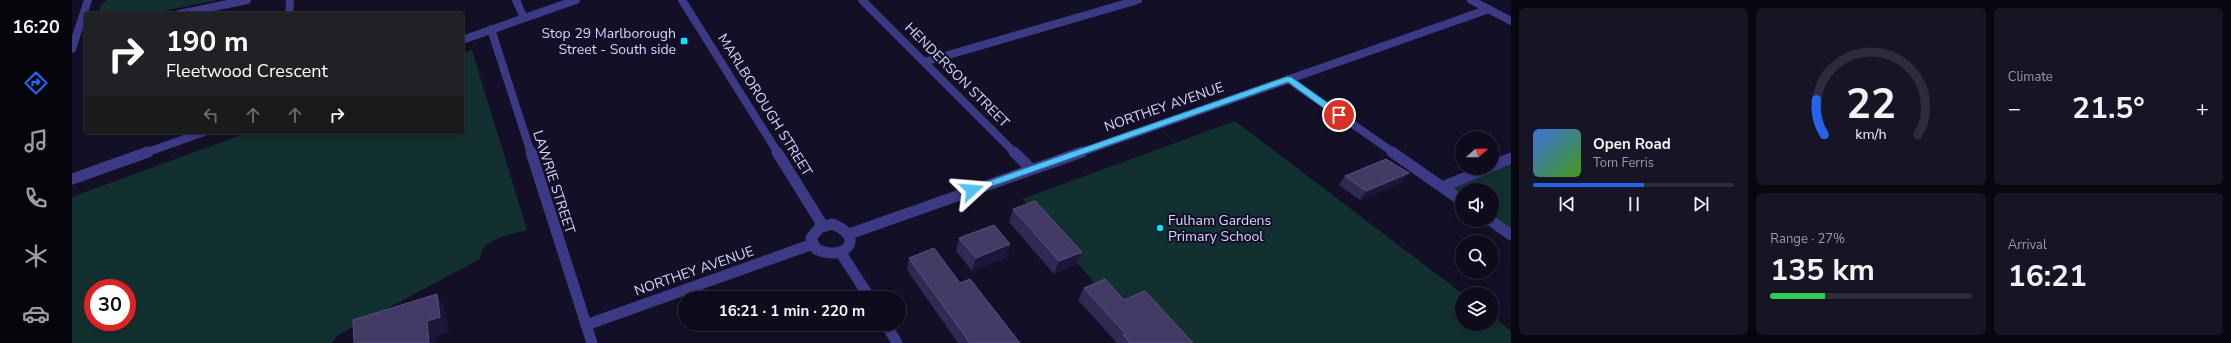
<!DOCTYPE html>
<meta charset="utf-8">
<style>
body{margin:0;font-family:"Nunito Sans",sans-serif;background:#171425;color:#f1f3f6;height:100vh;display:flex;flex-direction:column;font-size:15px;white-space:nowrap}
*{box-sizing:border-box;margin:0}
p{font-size:13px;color:#9b9ba3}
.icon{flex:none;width:22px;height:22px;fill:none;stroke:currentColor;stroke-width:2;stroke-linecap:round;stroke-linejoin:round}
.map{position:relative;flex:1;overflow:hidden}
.drawer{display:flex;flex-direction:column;gap:8px;padding:8px;background:#08060f;width:720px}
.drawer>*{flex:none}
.banner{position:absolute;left:12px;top:12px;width:380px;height:122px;border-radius:4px;box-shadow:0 2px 6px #0003,0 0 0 1px #2e2b3b;background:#202124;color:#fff;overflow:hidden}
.needle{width:26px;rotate:69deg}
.fabs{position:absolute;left:1383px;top:131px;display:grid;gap:8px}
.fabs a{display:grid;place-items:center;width:44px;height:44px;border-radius:50%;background:#0e0b1c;box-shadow:0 2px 6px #0003,0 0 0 1px #2e2b3b;font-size:20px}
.speed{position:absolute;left:12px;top:279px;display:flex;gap:8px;font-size:20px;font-weight:700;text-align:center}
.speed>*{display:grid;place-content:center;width:52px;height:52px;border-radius:50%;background:#0e0b1c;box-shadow:0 2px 6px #0003,0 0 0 1px #2e2b3b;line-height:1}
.speed .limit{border:6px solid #d22;background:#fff;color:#111}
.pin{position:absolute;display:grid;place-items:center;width:34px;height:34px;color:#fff;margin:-17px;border:2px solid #fff;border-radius:50%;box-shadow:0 1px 4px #0007}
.me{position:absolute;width:44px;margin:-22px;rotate:71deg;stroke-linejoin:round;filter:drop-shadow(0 0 3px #0008)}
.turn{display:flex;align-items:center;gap:14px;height:84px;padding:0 16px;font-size:18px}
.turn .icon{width:52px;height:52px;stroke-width:2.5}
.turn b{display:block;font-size:28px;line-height:34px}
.lanes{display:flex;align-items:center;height:38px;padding:0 16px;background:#0003;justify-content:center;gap:20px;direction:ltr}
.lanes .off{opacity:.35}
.big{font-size:30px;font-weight:700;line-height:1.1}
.drawer .widget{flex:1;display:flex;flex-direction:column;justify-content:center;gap:6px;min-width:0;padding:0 14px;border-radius:6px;background:#171425}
.drawer .dial{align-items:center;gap:0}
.dial svg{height:104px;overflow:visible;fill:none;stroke:#2e2b3b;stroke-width:7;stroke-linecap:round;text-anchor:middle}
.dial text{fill:#f1f3f6;stroke:none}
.song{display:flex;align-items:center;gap:12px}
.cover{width:48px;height:48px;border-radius:6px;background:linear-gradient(135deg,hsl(220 70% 55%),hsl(100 70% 35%))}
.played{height:4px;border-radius:2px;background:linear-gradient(90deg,#2563eb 55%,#2e2b3b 55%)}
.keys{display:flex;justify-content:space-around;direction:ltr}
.heat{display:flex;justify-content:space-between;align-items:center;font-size:22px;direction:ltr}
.charge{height:6px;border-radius:3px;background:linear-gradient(90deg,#34c759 27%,#2e2b3b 0)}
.drawer .tiles{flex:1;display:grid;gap:8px;grid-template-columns:repeat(3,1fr)}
.widget:first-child{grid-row:span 2}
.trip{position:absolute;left:606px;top:291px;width:228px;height:40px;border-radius:20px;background:#0e0b1c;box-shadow:0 2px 6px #0003,0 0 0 1px #2e2b3b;font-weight:700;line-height:40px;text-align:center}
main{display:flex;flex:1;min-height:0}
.tabs{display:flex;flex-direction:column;width:72px;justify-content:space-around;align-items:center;background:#06040b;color:#9b9ba3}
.tabs .icon{width:28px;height:28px}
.tabs .selected{color:#2563eb}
.tabs b{font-size:18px;color:#f1f3f6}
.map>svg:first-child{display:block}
.green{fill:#12302f;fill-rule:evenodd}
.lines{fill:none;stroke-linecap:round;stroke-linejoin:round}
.minor-far1{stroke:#3d3a85;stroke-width:8}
.minor{stroke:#3d3a85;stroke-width:11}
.wall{fill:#312854}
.shaded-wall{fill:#1d163a}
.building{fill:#433a66;stroke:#5a527e}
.route{fill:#4fc3f7;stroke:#337fa1}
.poi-dot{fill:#00e5ff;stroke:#130f26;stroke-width:1.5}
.labels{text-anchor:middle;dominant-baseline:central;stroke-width:4;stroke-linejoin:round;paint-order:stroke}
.poi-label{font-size:14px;fill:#d9d4ff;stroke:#130f26;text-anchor:end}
.street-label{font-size:14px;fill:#d9d4ff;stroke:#130f26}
</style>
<main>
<nav class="tabs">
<b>16:20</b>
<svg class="icon selected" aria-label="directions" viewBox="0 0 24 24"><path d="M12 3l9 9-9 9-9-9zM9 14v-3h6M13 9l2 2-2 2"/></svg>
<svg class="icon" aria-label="music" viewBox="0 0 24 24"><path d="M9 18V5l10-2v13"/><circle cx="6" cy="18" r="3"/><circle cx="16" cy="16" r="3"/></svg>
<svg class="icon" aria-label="phone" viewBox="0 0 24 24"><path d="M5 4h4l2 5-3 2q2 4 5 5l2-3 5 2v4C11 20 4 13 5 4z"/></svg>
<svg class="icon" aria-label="climate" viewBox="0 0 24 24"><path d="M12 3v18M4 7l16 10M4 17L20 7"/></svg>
<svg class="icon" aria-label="car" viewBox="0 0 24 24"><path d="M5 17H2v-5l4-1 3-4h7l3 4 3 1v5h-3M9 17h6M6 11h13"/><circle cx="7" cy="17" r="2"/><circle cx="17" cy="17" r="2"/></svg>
</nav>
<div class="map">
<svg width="1439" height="343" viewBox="0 0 1439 343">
<rect width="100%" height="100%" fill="#130f26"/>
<path class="green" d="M 35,0 L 146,0 L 76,14 L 26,14 L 29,5 Z
M 400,50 L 455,230 C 438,235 409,238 408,259 L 266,335 L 259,343 L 0,343 L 0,197 L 177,132 L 390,132 L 390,53 ZM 21,288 L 55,288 L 55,322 L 21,322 Z
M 1163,121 L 1391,294 L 1390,324 L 1420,324 L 1420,316 L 1439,331 L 1439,343 L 1119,343 L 1043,307 L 950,199 Z
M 1439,163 L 1439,230 L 1420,217 L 1420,190 L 1390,190 L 1390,197 L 1377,188 Z"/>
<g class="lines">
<path class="minor-far1" d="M 444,0 L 452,18
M 610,0 L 706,153
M 790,0 L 943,153
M 1399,0 L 1439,21
M 107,14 L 175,0
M 217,14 L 218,0
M 419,29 L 459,153
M 390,40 L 504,0
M 0,49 L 16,0
M 852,62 L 1066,0
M 1216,79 L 1322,153
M 73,153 L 132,132
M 1007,153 L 1417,9"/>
<path class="minor" d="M 459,152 L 520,343
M 705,152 L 751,226
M 942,152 L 959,169
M 1320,152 L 1390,201
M 1420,166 L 1439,158
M 0,179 L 76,152
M 1370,187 L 1416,168
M 1418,220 L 1439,235
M 760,224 C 795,237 773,263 744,249 L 739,238 L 747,228 Z
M 777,234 L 1010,152
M 769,253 L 798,298
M 814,324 L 825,343
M 514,325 L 741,244"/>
</g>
<path class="wall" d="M 1273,176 L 1330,182 L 1288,200 L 1267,185 Z
M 941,209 L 1010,252 L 1004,264 L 982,274 L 937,222 Z
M 887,238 L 938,244 L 935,257 L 900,271 L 884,251 Z
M 837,258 L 948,343 L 886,343 L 835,270 Z
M 1012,288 L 1052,300 L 1121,343 L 1045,343 L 1006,300 Z"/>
<path class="shaded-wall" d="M 1337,173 L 1330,182 L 1288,200 L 1294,191 Z
M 938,244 L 935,257 L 900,271 L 904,258 Z
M 1010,252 L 1004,264 L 982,274 L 987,261 Z
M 365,294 L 373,309 L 377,332 L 363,337 L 364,343 L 357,343 L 355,321 Z"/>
<path class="building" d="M 1314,159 L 1337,173 L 1294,191 L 1273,176 Z
M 963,201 L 1010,252 L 987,261 L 941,209 Z
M 922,225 L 938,244 L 904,258 L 887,238 Z
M 862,248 L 888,283 L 898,279 L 948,343 L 898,343 L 837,258 Z
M 1033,279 L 1052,300 L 1073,291 L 1121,343 L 1056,343 L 1058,342 L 1051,335 L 1054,334 L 1012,288 Z
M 365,294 L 368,317 L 355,321 L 357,343 L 282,343 L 281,320 Z"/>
<path class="route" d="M 1214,77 L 1219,77 L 1270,113 L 1270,117 L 1264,117 L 1216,82 L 903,192 L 900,193 L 895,190 L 897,188 Z"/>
<g class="poi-dot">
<rect x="608" y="37" width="8" height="8" rx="2"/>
<circle cx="1088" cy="228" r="4"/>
</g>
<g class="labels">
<g class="poi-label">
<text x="604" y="33">Stop 29 Marlborough<tspan x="604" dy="16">Street - South side</tspan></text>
<text x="1096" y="220" text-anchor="start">Fulham Gardens<tspan x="1096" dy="16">Primary School</tspan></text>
</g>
<g class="street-label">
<text transform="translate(885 75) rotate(45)">HENDERSON STREET</text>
<text transform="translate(693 105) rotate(58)">MARLBOROUGH STREET</text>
<text transform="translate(1092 107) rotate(-19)">NORTHEY AVENUE</text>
<text transform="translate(482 182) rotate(72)">LAWRIE STREET</text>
<text transform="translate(622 271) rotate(-19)">NORTHEY AVENUE</text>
</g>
</g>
</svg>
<div class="fabs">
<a><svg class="needle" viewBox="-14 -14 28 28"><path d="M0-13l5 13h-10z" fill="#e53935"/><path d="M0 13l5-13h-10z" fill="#9b9ba3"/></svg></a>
<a><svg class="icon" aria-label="sound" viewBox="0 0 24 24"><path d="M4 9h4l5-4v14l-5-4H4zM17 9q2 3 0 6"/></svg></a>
<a><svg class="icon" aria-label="search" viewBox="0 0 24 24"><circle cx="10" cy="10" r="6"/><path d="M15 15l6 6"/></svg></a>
<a><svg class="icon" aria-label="layers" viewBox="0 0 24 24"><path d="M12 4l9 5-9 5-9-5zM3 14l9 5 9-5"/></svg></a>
</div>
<div class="speed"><div class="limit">30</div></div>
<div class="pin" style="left:1267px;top:115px;background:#d93025"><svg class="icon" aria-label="arrive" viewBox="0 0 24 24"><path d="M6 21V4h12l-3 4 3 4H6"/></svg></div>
<svg class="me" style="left:900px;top:190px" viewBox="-20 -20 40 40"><path d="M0-17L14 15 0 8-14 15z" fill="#4fc3f7" stroke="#fff" stroke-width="4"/></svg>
<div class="trip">16:21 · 1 min · 220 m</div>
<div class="banner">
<div class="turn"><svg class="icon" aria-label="right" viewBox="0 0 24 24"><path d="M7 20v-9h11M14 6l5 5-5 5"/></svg><div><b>190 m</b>Fleetwood Crescent</div></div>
<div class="lanes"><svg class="icon off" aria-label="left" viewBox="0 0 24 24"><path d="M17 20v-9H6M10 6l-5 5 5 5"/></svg><svg class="icon off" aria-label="ahead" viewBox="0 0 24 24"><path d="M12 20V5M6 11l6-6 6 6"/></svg><svg class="icon off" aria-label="ahead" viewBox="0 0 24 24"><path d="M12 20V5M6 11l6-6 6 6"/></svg><svg class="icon" aria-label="right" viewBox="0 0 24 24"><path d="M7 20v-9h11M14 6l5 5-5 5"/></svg></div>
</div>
</div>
<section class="drawer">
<div class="tiles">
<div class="widget">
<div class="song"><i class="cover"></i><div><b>Open Road</b><p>Tom Ferris</p></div></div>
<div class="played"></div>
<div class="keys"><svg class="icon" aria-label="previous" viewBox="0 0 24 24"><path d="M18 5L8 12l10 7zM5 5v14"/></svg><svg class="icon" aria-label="pause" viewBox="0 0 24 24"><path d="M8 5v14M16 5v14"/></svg><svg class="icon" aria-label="next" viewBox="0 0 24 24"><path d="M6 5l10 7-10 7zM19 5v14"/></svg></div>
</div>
<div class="widget dial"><svg viewBox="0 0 100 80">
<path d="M14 69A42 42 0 1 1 86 69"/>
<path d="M14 69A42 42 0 0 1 8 42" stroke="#2563eb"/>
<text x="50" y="56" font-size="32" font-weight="700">22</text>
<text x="50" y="72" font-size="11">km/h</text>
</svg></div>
<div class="widget"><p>Climate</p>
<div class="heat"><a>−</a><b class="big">21.5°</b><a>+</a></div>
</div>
<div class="widget"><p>Range · 27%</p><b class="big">135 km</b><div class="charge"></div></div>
<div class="widget"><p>Arrival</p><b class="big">16:21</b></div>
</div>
</section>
</main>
